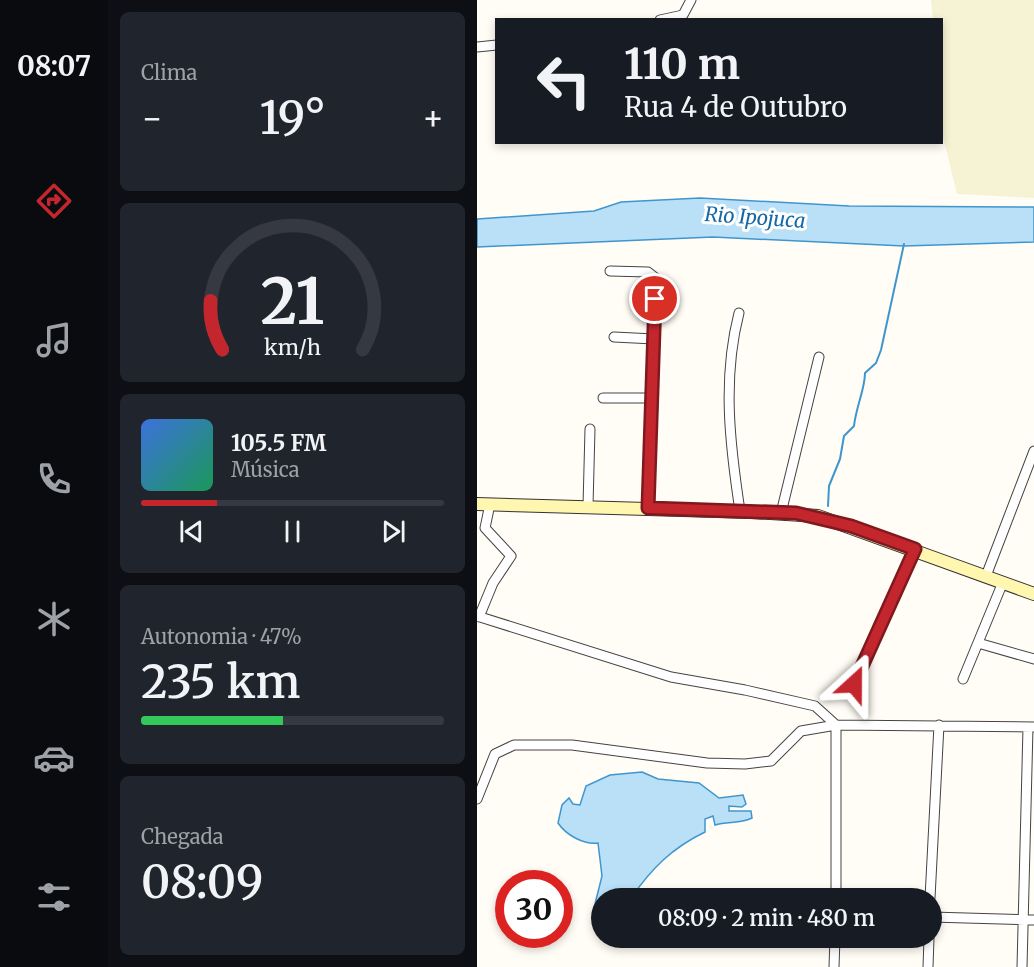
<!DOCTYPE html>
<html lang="pt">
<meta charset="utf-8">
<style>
body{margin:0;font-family:Merriweather,serif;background:#20242c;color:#f1f3f6;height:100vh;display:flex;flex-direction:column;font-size:22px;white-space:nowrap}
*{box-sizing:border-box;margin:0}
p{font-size:20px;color:#9ea1a6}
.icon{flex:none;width:33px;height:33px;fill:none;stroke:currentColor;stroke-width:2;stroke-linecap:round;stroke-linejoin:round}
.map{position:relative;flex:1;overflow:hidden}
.panel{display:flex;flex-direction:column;gap:12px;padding:12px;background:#0d0f14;width:369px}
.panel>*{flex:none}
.hud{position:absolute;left:18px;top:18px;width:448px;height:126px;border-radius:0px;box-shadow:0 3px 9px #0003;background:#171b24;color:#f1f3f6;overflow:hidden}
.speed{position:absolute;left:18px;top:870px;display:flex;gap:12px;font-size:30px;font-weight:700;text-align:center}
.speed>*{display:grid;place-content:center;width:78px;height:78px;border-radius:50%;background:#171b24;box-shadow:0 3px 9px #0003;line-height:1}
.speed .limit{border:9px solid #d22;background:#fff;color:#111}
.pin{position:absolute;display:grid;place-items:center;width:51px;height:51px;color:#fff;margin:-26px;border:3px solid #fff;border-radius:50%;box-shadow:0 2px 6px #0007}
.me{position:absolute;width:66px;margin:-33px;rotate:24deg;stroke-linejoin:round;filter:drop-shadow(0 0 4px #0008)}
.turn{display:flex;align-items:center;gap:21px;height:126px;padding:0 30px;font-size:27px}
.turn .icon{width:78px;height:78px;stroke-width:2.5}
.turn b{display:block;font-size:42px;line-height:51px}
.big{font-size:45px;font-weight:600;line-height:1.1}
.panel .widget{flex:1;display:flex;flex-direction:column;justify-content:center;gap:9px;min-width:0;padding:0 21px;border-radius:9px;background:#20242c}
.panel .dial{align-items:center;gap:0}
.dial svg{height:156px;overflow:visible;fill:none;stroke:#363941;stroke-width:7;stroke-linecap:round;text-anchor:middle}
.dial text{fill:#f1f3f6;stroke:none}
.song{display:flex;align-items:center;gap:18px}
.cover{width:72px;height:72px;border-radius:9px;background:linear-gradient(135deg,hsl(220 70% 55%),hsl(150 70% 35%))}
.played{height:6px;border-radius:3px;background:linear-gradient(90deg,#c4262e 25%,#363941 25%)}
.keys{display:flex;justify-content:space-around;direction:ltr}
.heat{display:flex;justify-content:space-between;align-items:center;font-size:33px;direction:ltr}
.charge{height:9px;border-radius:4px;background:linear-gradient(90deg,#34c759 47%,#363941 0)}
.trip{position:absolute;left:114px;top:888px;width:351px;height:60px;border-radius:30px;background:#171b24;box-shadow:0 3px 9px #0003;font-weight:600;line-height:60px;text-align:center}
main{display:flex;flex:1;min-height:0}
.menu{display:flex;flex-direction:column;width:108px;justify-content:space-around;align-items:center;background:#090b0e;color:#9ea1a6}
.menu .icon{width:42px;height:42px}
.menu .on{color:#c4262e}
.menu b{font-size:27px;color:#f1f3f6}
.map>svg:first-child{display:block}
.farmland{fill:#f6f3d4}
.water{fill:#b9e0f7;stroke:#3f96cf;stroke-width:1.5}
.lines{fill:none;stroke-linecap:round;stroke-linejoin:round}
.stream{stroke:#3f96cf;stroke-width:2}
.street-casing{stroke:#444;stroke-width:11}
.secondary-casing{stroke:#333;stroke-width:14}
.street{stroke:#fff;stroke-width:9}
.secondary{stroke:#fff6b0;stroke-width:12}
.route-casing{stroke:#7f191e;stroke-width:15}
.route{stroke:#c4262e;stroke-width:10}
.labels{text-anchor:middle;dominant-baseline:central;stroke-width:6;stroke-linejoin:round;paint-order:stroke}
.water-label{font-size:20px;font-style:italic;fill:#1768a6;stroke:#fff}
</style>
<main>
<nav class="menu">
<b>08:07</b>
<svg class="icon on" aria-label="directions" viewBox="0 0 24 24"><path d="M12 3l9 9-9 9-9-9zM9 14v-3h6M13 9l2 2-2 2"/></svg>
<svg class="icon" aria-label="music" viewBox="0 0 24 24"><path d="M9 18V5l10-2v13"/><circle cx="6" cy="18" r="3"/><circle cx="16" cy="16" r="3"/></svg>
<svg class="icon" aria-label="phone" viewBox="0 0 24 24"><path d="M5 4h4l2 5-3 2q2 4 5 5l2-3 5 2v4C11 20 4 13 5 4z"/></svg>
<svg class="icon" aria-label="climate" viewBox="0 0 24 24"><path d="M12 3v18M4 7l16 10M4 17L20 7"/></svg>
<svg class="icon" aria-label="car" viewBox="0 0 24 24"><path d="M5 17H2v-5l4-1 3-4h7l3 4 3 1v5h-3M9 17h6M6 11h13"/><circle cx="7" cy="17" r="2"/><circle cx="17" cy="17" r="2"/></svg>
<svg class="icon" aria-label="filters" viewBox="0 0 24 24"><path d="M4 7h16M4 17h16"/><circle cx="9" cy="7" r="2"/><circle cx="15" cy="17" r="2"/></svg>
</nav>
<section class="panel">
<div class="widget"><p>Clima</p>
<div class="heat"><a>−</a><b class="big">19°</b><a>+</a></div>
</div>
<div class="widget dial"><svg viewBox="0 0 100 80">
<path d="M14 69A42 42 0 1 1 86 69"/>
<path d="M14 69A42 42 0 0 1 8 44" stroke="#c4262e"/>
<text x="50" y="56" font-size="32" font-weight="700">21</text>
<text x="50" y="72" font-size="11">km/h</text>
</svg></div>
<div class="widget">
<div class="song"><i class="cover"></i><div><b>105.5 FM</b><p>Música</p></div></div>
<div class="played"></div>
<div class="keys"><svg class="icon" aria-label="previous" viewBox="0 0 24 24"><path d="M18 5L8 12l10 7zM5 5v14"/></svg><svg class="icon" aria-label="pause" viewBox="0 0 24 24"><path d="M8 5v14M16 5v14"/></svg><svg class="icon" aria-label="next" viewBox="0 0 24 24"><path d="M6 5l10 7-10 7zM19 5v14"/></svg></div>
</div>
<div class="widget"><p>Autonomia · 47%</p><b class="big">235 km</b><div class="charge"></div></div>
<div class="widget"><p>Chegada</p><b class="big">08:09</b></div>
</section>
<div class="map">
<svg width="557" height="967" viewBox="0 0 557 967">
<rect width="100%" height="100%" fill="#fffdf5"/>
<path class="farmland" d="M 454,0 L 557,0 L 557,198 L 480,194 L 465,133 L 465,20 L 456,19 Z"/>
<path class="water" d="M 223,198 L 372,206 L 557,207 L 557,242 L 427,246 L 236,237 L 0,247 L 0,219 L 117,211 L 144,202 Z
M 165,772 L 181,779 L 222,783 L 242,798 L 266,795 L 269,804 L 265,807 L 252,806 L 252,811 L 274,811 L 275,818 C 264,824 250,821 238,825 L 236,816 L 228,819 L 228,832 C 195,848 175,868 154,898 L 124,898 L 124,909 L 117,908 L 125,876 L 121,843 C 107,845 89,835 81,823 L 85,805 L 92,798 L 96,804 L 103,805 L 109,786 L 133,775 Z"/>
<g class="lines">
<path class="stream" d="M 351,506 L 352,486 L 363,459 L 367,436 L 377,426 C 379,407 388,389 388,373 L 399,363 L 404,350 L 427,244"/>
<g class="street-casing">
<path id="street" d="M 183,20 L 206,15 L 214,0
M 0,47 L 20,45
M 133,271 L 171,272 L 180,279 L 172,508
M 262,313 C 245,379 253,445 263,511
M 137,337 L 177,339
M 126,398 L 176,398
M 111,506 L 113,429
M 304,513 L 342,357
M 509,576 L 557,451
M 0,616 L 194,677 L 268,690 L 338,706 L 359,725
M 2,617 L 16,583 L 34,556 L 8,528 L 13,504
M 501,643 L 557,659
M 486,679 L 526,582
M 377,684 L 438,549
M 0,799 L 18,754 L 37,745 L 95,745 L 230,763 L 268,764 L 294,761 L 324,731 L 359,725 L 557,727
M 359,898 L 359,725
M 453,898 L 462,725
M 454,917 L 557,920
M 357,967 L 358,938
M 451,967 L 452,938
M 545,967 L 551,727"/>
</g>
<g class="secondary-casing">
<path id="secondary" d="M 0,504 L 275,512 L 341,516 L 557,594"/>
</g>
<use href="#street" class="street"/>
<use href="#secondary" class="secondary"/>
</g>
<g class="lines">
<g class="route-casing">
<path id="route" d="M 178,299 L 171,508 L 319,513 L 374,526 L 438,549 L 377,684"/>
</g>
<use href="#route" class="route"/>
</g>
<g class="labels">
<g class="water-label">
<text transform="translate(278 217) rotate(4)">Rio Ipojuca</text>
</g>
</g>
</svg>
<div class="speed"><div class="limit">30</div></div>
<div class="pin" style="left:178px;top:299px;background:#d93025"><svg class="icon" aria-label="arrive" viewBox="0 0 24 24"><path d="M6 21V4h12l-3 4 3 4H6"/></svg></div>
<svg class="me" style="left:377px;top:684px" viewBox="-20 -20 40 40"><path d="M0-17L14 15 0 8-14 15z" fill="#c4262e" stroke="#fff" stroke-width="4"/></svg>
<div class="trip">08:09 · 2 min · 480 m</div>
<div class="hud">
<div class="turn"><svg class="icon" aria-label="left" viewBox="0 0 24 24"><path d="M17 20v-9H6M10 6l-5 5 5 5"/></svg><div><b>110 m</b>Rua 4 de Outubro</div></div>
</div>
</div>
</main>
